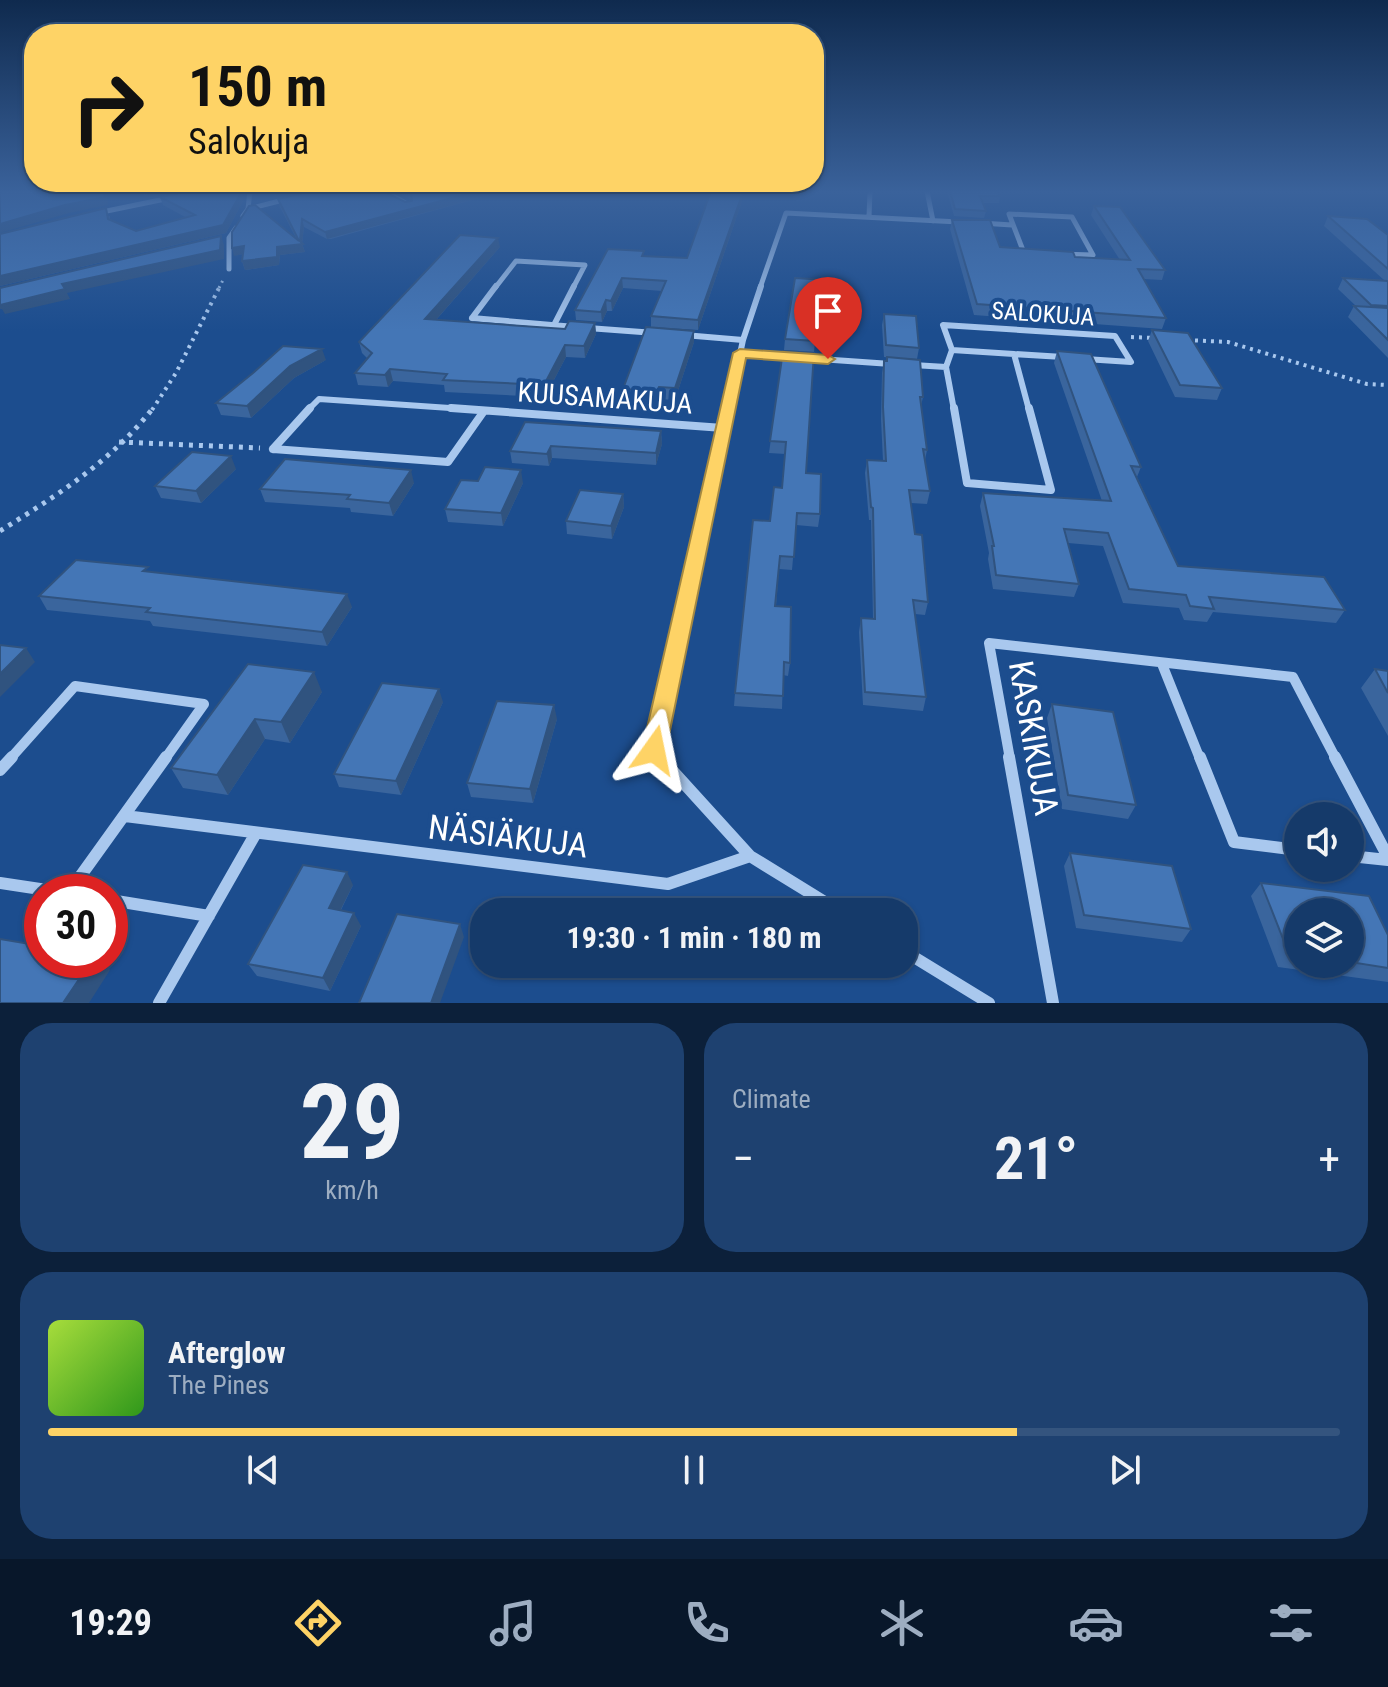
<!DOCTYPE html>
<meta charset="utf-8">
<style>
body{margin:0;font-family:"Roboto Condensed",sans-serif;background:#1e4170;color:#f1f3f6;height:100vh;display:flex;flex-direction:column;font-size:30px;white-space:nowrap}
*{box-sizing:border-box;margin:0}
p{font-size:26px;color:#9dadc1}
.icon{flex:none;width:44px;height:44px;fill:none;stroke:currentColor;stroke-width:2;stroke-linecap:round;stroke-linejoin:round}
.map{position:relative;height:1003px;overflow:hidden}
.details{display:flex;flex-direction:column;gap:20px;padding:20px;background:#0c203a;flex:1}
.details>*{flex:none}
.guide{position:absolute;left:24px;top:24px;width:800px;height:168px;border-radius:32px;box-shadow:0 2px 6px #0004,0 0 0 2px #34547e;background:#fed366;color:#111;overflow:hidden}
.fabs{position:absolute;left:1284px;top:802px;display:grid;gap:16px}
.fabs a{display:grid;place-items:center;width:80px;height:80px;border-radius:50%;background:#153a6a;box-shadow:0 2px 6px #0004,0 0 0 2px #34547e;font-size:40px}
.speed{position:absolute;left:24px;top:874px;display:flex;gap:16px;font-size:40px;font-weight:700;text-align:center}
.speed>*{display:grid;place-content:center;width:104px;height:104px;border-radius:50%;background:#153a6a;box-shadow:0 2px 6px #0004,0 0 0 2px #34547e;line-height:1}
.speed .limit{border:12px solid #d22;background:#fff;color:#111}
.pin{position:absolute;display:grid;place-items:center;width:68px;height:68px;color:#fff;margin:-82px -34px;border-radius:50% 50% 50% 0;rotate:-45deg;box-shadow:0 0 8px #0007}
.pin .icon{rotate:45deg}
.me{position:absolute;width:88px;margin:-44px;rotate:12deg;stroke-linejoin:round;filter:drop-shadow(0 0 6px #0008)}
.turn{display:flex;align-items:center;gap:28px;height:168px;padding:0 32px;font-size:36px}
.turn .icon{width:104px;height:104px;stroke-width:2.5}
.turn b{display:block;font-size:56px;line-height:68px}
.big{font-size:60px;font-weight:700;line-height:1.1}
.details .tile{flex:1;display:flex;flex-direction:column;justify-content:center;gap:12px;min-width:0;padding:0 28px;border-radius:32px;background:#1e4170}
.details .dial{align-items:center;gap:0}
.dial b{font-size:104px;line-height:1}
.song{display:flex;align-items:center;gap:24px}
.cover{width:96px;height:96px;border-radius:12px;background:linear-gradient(135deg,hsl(80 70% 55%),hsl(110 70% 35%))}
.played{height:8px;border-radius:4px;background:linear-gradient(90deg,#fed366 75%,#34547e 75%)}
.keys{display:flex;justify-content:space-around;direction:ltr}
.heat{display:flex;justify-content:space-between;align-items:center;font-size:44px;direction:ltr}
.details .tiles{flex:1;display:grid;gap:20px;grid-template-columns:1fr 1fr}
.tile:last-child{grid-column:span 2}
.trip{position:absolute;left:470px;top:898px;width:448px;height:80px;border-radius:32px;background:#153a6a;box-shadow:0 2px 6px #0004,0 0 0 2px #34547e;font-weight:700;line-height:80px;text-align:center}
.tab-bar{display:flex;height:128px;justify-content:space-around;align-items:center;background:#08172a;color:#9dadc1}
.tab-bar .icon{width:56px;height:56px}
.tab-bar .current{color:#fed366}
.tab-bar b{font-size:36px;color:#f1f3f6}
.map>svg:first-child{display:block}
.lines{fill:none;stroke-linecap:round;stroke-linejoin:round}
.path-far2{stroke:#a9c8ee;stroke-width:3;stroke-dasharray:2 4;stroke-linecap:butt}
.path-far1{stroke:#a9c8ee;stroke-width:4;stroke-dasharray:3 5;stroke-linecap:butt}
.path{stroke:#a9c8ee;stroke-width:5;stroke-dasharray:4 6;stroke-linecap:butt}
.street-far4{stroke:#a9c8ee;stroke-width:5}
.street-far3{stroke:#a9c8ee;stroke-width:6}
.street-far2{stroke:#a9c8ee;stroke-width:8}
.street-far1{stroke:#a9c8ee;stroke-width:10}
.street{stroke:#a9c8ee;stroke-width:12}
.wall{fill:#3a659d;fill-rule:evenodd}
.shaded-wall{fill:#30537f}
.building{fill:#4476b6;stroke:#30537f;stroke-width:2}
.route{fill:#fed366;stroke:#a58942;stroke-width:2}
.labels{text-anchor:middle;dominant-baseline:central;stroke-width:8;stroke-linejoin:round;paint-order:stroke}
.far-street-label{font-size:24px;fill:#fff;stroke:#1c4d8e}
.street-label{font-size:28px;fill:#fff;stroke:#1c4d8e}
.near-street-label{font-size:34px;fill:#fff;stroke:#1c4d8e}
</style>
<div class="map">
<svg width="1388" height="1003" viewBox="0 0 1388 1003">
<rect width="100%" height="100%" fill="#1c4d8e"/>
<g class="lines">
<path class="path-far2" d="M 219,288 L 223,280"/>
<path class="path-far1" d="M 1131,337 L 1153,338
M 1187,340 L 1228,342 L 1367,384 L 1388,385
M 152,410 L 176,373 L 220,286"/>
<path class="path" d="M 119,442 L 260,448
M 0,531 C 56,496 112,461 153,408"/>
<path class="street-far4" d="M 384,191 L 409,205
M 927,191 L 933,221
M 248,209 L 287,199
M 97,213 L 170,198
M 1009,214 L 1072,217 L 1093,255 L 1024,253 Z
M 243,216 L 248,209 L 250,191
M 869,217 L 870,191
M 981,223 L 1012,225
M 229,269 L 229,238 L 236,228
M 495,288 L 516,261 L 585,265 L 573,288
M 760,288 L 786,213 L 959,222"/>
<path class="street-far3" d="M 472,318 L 575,327
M 472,318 L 496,286
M 554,325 L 574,286
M 588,328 L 655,333
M 684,335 L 743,340
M 952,350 L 1014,354
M 740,353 L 791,357
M 805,358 L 891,364
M 913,365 L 946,367 L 954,410
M 946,367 L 952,350 L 943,325 L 1115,336 L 1131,362 L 1085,359
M 308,410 L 319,399 L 479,410
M 728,410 L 743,340 L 761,286
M 1029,410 L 1014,354 L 1063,357"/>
<path class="street-far2" d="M 451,408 L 723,428
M 954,408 L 967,483 L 1051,490 L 1029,408
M 273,449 L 310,408
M 273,449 L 448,462 L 484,411
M 694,565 L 728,408"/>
<path class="street-far1" d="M 1162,664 L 1200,759
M 10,759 L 75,686 L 204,704 L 165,759
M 662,759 L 654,750 L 695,563
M 1010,759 L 989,643 L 1293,677 L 1336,759"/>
<path class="street" d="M 660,757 L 750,856 L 841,912
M 1009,757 L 1053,1003
M 1200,757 L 1234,842 L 1298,850
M 1335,757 L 1388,857
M 0,770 L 12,757
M 125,816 L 668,884 L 750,856
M 1350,856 L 1388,860
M 0,883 L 60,892
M 69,892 L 166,757
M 110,900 L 209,916
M 904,951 L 989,1003
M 159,1003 L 256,833"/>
</g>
<path class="wall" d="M 136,191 L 180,191 L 148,197 Z
M 394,191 L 505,191 L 331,239 L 327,239 L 304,227 L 302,244 L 305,252 L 280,255 L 279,265 L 245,270 L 242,261 L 243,254 L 234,256 L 296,238 L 280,207 L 278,199 L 405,202 L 412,200 Z
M 947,191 L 997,191 L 1000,196 L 999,203 L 983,203 L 986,211 L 984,218 L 954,216 Z
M 241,193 L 243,201 L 226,233 L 0,286 L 0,234 L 110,216 L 110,220 L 136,231 L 187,218 L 163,205 L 160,197 Z
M 742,201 L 698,330 L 651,327 L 651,316 L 662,291 L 623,288 L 612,311 L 607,311 L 602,322 L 576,320 L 575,310 L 645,256 L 687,258 Z
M 1094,206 L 1165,270 L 1162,280 L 1144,279 L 1166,318 L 1162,329 L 974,315 L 950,229 L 952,220 L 1000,247 L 1075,257 L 1120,260 L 1091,215 Z
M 1328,216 L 1388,235 L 1388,358 L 1348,317 L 1354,306 L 1356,306 L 1338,289 L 1343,278 L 1384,280 L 1324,226 Z
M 500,247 L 436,320 L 565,329 L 595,323 L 596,334 L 585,358 L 566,357 L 545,397 L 445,392 L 444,385 L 393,381 L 388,387 L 358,385 L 355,373 L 367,358 L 362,353 L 359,342 Z
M 827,280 L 821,332 L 816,331 L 814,352 L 784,350 L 785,339 Z
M 884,314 L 919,348 L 917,359 L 884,357 L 882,325 Z
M 1152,330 L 1222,388 L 1217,400 L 1175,397 L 1148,341 Z
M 694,342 L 675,400 L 659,399 L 658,403 L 624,401 L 623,389 Z
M 783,351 L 806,473 L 820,514 L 818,527 L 796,525 L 792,570 L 779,569 L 776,606 L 790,663 L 788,676 L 783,675 L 782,709 L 734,706 L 735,693 L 770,521 L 782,488 L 785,454 L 769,453 Z
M 1057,351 L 1141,467 L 1137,477 L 1178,566 L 1345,610 L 1336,623 L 1213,612 L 1207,622 L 1184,620 L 1179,608 L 1123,603 L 1103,546 L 1068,543 L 1079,584 L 1074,597 L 993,589 L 988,559 L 989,553 L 980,506 L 983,493 L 1102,501 L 1054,363 Z
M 887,357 L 923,397 L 921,406 L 927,450 L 925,460 L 930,491 L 927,504 L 911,503 L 915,534 L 928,602 L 925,615 L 915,614 L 926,697 L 923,711 L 863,705 L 859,632 L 861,618 L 873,619 L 871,520 L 869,520 L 865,473 L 867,460 L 883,461 L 881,419 L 882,373 L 884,361 L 886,361 Z
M 326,360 L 294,378 L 251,418 L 221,415 L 216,403 Z
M 661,431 L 662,444 L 656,465 L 552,458 L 549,466 L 512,463 L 510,451 Z
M 236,469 L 201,503 L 161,498 L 155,486 Z
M 478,481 L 523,483 L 503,526 L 448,522 L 445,509 Z
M 414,483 L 393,516 L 351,512 L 350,508 L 265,502 L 260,489 Z
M 623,494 L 624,507 L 612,539 L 567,534 L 566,521 Z
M 150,572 L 352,607 L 327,646 L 153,626 L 150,621 L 47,610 L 39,596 Z
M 248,664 L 322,692 L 290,743 L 265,739 L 228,795 L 183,788 L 171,768 Z
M 1375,669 L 1388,671 L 1388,736 L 1361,688 Z
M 443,702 L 401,795 L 339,787 L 334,774 Z
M 1052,704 L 1136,805 L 1128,819 L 1062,809 L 1047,718 Z
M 557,719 L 533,803 L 471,797 L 467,783 Z
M 1070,853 L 1191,929 L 1182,942 L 1076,928 L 1064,866 Z
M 1261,883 L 1369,896 L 1388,935 L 1388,982 L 1278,967 L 1251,896 ZM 1298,912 L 1350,912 L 1350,964 L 1298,964 Z
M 353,885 L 341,910 L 361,926 L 330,991 L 257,976 L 248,964 Z"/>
<path class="shaded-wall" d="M 104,191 L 107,191 L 108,205 L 69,213 L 0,233 L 0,224 Z
M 146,191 L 180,191 L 148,197 Z
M 273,191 L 299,191 L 275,197 Z
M 478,191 L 505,191 L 327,239 L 325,232 Z
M 743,192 L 742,201 L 698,330 L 698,320 Z
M 241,193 L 243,201 L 226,233 L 0,286 L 0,276 L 223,225 Z
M 302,219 L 304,227 L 302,244 L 305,252 L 280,255 L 279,265 L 245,270 L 242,261 L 277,247 L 300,241 Z
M 221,236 L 224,245 L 224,259 L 67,293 L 70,299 L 5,314 L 2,309 L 0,309 L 0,304 Z
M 498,238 L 500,247 L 427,330 L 425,319 Z
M 244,246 L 247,253 L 234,256 L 232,248 Z
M 622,278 L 623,288 L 612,311 L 611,301 Z
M 606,300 L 607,311 L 602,322 L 601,312 Z
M 595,323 L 596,334 L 585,358 L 584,346 Z
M 694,331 L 694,342 L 675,400 L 675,388 Z
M 565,345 L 566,357 L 545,397 L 544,385 Z
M 322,349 L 326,360 L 294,378 L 251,418 L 247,406 L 290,366 Z
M 390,369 L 393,381 L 388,387 L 385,375 Z
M 661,431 L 662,444 L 656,465 L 656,453 Z
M 551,446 L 552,458 L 549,466 L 547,454 Z
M 231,456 L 236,469 L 201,503 L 196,491 Z
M 411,470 L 414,483 L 393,516 L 389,503 Z
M 521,470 L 523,483 L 503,526 L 501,513 Z
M 623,494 L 624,507 L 612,539 L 611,526 Z
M 347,594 L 352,607 L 327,646 L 322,632 Z
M 26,648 L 35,662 L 0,697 L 0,674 Z
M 314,672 L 322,692 L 290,743 L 281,722 Z
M 439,689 L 443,702 L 401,795 L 396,781 Z
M 554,705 L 557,719 L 533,803 L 530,789 Z
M 255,719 L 265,739 L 228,795 L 217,775 Z
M 347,872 L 353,885 L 335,921 L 329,908 Z
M 354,913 L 361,926 L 330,991 L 323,978 Z
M 460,924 L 464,937 L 440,1003 L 431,1003 Z
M 92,960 L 102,960 L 110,970 L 89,1003 L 63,1003 Z"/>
<path class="building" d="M 0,191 L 104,191 L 105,197 L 65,205 L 0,224 Z
M 191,191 L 238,191 L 241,193 L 223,225 L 0,276 L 0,234 L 106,208 L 108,219 L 136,231 L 195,215 L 160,197 Z
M 313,191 L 383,191 L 405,202 L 412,201 L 411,193 L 406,191 L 478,191 L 329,231 L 325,232 L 302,219 L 300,241 L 303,244 L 277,247 L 277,257 L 242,261 L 244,246 L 232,248 L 232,232 L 249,206 L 255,205 L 299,241 L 278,199 Z
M 711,191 L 738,191 L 743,192 L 698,320 L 651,316 L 666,281 L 622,278 L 611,301 L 606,300 L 601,312 L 575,310 L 608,249 L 644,251 L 642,256 L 687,258 Z
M 950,191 L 997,191 L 1000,196 L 980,196 L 986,211 L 955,209 Z
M 1094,206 L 1120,207 L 1165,270 L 1138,269 L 1166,318 L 977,304 L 952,220 L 990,220 L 1000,247 L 1073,252 L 1075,257 L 1130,260 Z
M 1328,216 L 1367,219 L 1388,235 L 1388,269 Z
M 460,235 L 498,238 L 425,319 L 565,329 L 569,321 L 595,323 L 584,346 L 565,345 L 544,385 L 443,380 L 447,374 L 390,369 L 385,375 L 355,373 L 372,353 L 359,342 Z
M 221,236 L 220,250 L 62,284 L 65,289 L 0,305 L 0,288 Z
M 795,278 L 827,280 L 822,321 L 817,320 L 815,341 L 785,339 Z
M 1343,278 L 1388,281 L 1388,306 L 1371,305 Z
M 1354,306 L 1388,308 L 1388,340 Z
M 884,314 L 916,316 L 919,348 L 886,345 Z
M 646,327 L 694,331 L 675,388 L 659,387 L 657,391 L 623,389 Z
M 1152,330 L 1188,333 L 1222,388 L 1180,385 Z
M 283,346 L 322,349 L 290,366 L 247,406 L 216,403 L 253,373 Z
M 783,351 L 814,353 L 806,473 L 821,474 L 820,514 L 797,513 L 794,557 L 780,556 L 775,606 L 791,607 L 790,663 L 784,662 L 783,696 L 735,693 L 753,520 L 770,521 L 774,487 L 782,488 L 786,442 L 770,441 Z
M 1057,351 L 1091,354 L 1141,467 L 1131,466 L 1178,566 L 1324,577 L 1345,610 L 1209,597 L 1214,609 L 1190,606 L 1186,595 L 1129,589 L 1108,533 L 1064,529 L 1079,584 L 996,575 L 992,546 L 994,546 L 983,493 L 1111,501 Z
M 887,357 L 920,360 L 923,397 L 920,397 L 927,450 L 923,449 L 930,491 L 909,490 L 915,534 L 922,535 L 928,602 L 913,600 L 926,697 L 865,692 L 861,618 L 875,619 L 873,508 L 871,507 L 867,460 L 886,461 L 883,407 L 884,361 L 887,361 Z
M 525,422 L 661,431 L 656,453 L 551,446 L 547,454 L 510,451 Z
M 192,452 L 231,456 L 196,491 L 155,486 Z
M 285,459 L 411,470 L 389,503 L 347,499 L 350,495 L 260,489 Z
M 485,467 L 521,470 L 501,513 L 445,509 L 461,480 L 478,481 Z
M 580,490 L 623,494 L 611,526 L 566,521 Z
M 76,560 L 148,567 L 143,571 L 347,594 L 322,632 L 146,612 L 150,608 L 39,596 Z
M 0,645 L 26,648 L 0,674 Z
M 248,664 L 314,672 L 281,722 L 255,719 L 217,775 L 171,768 Z
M 1375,669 L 1388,671 L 1388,693 Z
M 382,683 L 439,689 L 396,781 L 334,774 Z
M 497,701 L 554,705 L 530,789 L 467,783 Z
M 1052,704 L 1113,712 L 1136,805 L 1068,795 Z
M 1070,853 L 1172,866 L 1191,929 L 1084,915 Z
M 303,865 L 347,872 L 329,908 L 354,913 L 323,978 L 248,964 Z
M 1261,883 L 1369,896 L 1388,935 L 1388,968 L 1350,962 L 1350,912 L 1298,912 L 1298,955 L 1289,954 Z
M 397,914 L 460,924 L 431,1003 L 359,1003 Z
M 0,939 L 42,946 L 42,960 L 92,960 L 63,1003 L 0,1003 Z"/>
<linearGradient id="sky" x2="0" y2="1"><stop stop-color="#0f2a4e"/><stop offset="0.58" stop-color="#3a629b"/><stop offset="1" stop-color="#3a629b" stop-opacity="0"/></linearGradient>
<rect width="1388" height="331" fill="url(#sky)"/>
<path class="route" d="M 740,349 L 828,355 L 835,359 L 828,364 L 746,358 L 666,750 L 663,757 L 654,760 L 645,757 L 642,750 L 733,353 Z"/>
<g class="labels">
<g class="far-street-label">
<text transform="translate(1043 314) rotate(4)">SALOKUJA</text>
</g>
<g class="street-label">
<text transform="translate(605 398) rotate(4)">KUUSAMAKUJA</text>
</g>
<g class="near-street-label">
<text transform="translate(1034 738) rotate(80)">KASKIKUJA</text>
<text transform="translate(508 836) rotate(7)">NÄSIÄKUJA</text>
</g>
</g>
</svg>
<div class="fabs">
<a><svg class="icon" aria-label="sound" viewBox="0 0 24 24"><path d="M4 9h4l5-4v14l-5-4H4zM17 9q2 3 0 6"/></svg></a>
<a><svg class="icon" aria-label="layers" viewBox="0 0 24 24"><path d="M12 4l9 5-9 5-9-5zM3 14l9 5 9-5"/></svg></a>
</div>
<div class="speed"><div class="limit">30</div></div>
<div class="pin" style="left:828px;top:359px;background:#d93025"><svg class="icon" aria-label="arrive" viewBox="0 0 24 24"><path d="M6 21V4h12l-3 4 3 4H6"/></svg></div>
<svg class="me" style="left:654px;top:750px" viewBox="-20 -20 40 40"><path d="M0-17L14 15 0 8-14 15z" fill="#fed366" stroke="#fff" stroke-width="4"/></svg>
<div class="trip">19:30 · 1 min · 180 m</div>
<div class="guide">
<div class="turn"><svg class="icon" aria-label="right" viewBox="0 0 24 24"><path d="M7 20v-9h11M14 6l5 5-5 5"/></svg><div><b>150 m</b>Salokuja</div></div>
</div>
</div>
<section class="details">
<div class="tiles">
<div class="tile dial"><b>29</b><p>km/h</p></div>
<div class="tile"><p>Climate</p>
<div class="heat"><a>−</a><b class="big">21°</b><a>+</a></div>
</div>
<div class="tile">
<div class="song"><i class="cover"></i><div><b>Afterglow</b><p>The Pines</p></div></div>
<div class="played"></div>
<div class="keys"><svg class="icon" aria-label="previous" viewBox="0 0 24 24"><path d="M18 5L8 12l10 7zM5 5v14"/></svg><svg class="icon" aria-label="pause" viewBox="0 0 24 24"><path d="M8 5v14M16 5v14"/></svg><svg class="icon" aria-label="next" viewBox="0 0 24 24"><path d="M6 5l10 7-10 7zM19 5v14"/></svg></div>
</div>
</div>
</section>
<nav class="tab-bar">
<b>19:29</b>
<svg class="icon current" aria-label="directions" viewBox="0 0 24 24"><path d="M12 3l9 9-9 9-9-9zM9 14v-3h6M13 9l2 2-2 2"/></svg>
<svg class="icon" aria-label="music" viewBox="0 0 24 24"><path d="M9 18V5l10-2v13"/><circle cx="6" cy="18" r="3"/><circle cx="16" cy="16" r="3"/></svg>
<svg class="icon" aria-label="phone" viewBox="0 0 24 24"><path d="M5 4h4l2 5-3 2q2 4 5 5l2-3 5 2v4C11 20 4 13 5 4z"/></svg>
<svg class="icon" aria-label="climate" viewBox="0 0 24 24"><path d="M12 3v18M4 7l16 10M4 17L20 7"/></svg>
<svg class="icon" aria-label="car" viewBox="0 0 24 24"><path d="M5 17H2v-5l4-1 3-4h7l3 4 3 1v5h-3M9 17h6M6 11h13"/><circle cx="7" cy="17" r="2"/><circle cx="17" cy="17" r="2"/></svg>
<svg class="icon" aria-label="filters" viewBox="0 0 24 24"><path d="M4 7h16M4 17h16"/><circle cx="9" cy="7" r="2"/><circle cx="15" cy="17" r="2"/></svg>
</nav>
